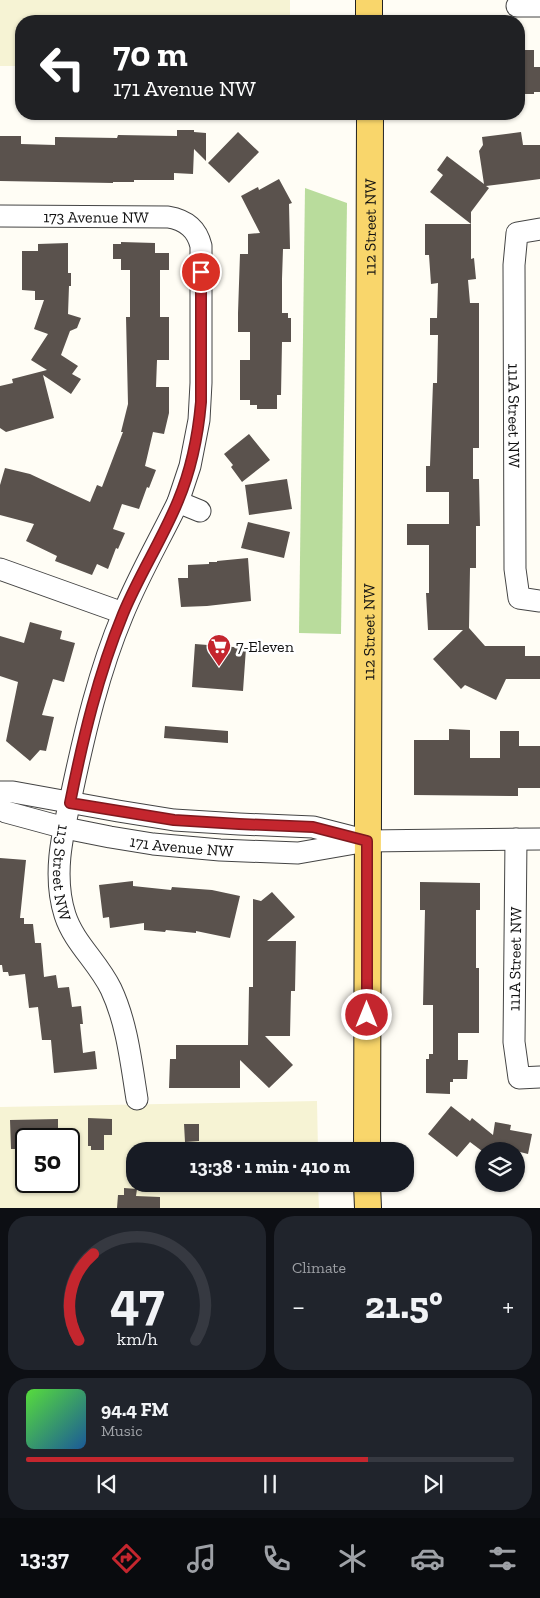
<!DOCTYPE html>
<meta charset="utf-8">
<style>
body{margin:0;font-family:"Zilla Slab",serif;background:#20242c;color:#f1f3f6;height:100vh;display:flex;flex-direction:column;font-size:19px;white-space:nowrap}
*{box-sizing:border-box;margin:0}
p{font-size:16px;color:#9ea1a6}
.icon{flex:none;width:28px;height:28px;fill:none;stroke:currentColor;stroke-width:2;stroke-linecap:round;stroke-linejoin:round}
.map{position:relative;height:1208px;overflow:hidden}
.details{display:flex;flex-direction:column;gap:8px;padding:8px;background:#0d0f14;flex:1}
.details>*{flex:none}
.hud{position:absolute;left:15px;top:15px;width:510px;height:105px;border-radius:20px;box-shadow:0 1px 4px #0004;background:#202124;color:#fff;overflow:hidden}
.buttons{position:absolute;left:475px;top:1142px;display:grid;gap:10px}
.buttons a{display:grid;place-items:center;width:50px;height:50px;border-radius:50%;background:#171b24;box-shadow:0 1px 4px #0004;font-size:25px}
.speed{position:absolute;left:15px;top:1128px;display:flex;gap:10px;font-size:25px;font-weight:700;text-align:center}
.speed>*{display:grid;place-content:center;width:65px;height:65px;border-radius:50%;background:#171b24;box-shadow:0 1px 4px #0004;line-height:1}
.speed .limit{border:2px solid #111;border-radius:8px;background:#fff;color:#111}
.pin{position:absolute;display:grid;place-items:center;width:42px;height:42px;color:#fff;margin:-21px;border:2px solid #fff;border-radius:50%;box-shadow:0 1px 5px #0007}
.me{position:absolute;width:55px;margin:-28px;rotate:0deg;stroke-linejoin:round;filter:drop-shadow(0 0 4px #0008)}
.turn{display:flex;align-items:center;gap:18px;height:105px;padding:0 15px;font-size:22px}
.turn .icon{width:65px;height:65px;stroke-width:2.5}
.turn b{display:block;font-size:35px;line-height:42px}
.big{font-size:38px;font-weight:700;line-height:1.1}
.details .widget{flex:1;display:flex;flex-direction:column;justify-content:center;gap:8px;min-width:0;padding:0 18px;border-radius:20px;background:#20242c}
.details .dial{align-items:center;gap:0}
.dial svg{height:130px;overflow:visible;fill:none;stroke:#363941;stroke-width:7;stroke-linecap:round;text-anchor:middle}
.dial text{fill:#f1f3f6;stroke:none}
.song{display:flex;align-items:center;gap:15px}
.cover{width:60px;height:60px;border-radius:8px;background:linear-gradient(135deg,hsl(110 70% 55%),hsl(210 70% 35%))}
.played{height:5px;border-radius:2px;background:linear-gradient(90deg,#c4262e 70%,#363941 70%)}
.keys{display:flex;justify-content:space-around;direction:ltr}
.heat{display:flex;justify-content:space-between;align-items:center;font-size:28px;direction:ltr}
.details .tiles{flex:1;display:grid;gap:8px;grid-template-columns:1fr 1fr}
.widget:last-child{grid-column:span 2}
.trip{position:absolute;left:126px;top:1142px;width:288px;height:50px;border-radius:20px;background:#171b24;box-shadow:0 1px 4px #0004;font-weight:700;line-height:50px;text-align:center}
.dock{display:flex;height:80px;justify-content:space-around;align-items:center;background:#090b0e;color:#9ea1a6}
.dock .icon{width:35px;height:35px}
.dock .current{color:#c4262e}
.dock b{font-size:22px;color:#f1f3f6}
.map>svg:first-child{display:block}
.farmland{fill:#f6f3d4;fill-rule:evenodd}
.forest{fill:#b9dc9c}
.building{fill:#5a524d}
.lines{fill:none;stroke-linecap:round;stroke-linejoin:round}
.minor-casing{stroke:#444;stroke-width:23}
.major-casing{stroke:#222;stroke-width:28}
.minor{stroke:#fff;stroke-width:21}
.major{stroke:#f9d66b;stroke-width:26}
.route-casing{stroke:#7f191e;stroke-width:12}
.route{stroke:#c4262e;stroke-width:9}
.labels{text-anchor:middle;dominant-baseline:central;stroke-width:5;stroke-linejoin:round;paint-order:stroke}
.street-label{font-size:16px;fill:#111;stroke:#fff}
.poi-label{font-size:16px;fill:#111;stroke:#fff;text-anchor:start}
</style>
<div class="map">
<svg width="540" height="1208" viewBox="0 0 540 1208">
<rect width="100%" height="100%" fill="#fffdf5"/>
<path class="farmland" d="M 0,0 L 290,0 L 290,21 L 21,21 L 21,66 L 0,66 Z
M 317,1101 L 318,1151 L 135,1151 L 135,1184 L 318,1184 L 319,1208 L 0,1208 L 0,1107 ZM 26,1139 L 69,1139 L 69,1181 L 26,1181 Z"/>
<path class="forest" d="M 305,188 L 347,203 L 341,634 L 299,633 Z"/>
<path class="building" d="M 519,50 L 534,50 L 534,67 L 540,67 L 540,92 L 534,92 L 534,94 L 519,94 Z
M 177,130 L 194,130 L 194,132 L 206,133 L 206,161 L 194,149 L 193,174 L 174,173 L 174,180 L 134,180 L 134,182 L 113,182 L 113,183 L 0,181 L 0,136 L 21,136 L 21,144 L 55,145 L 55,137 L 117,138 L 118,135 L 177,136 Z
M 238,132 L 259,152 L 229,183 L 208,163 Z
M 521,132 L 523,145 L 540,145 L 540,179 L 486,186 L 489,188 L 471,212 L 471,224 L 430,192 L 443,175 L 437,170 L 447,156 L 484,184 L 479,151 L 483,145 L 482,137 Z
M 279,179 L 292,203 L 289,204 L 290,249 L 283,249 L 282,279 L 282,313 L 288,313 L 288,318 L 291,318 L 291,342 L 282,342 L 281,395 L 277,395 L 277,409 L 257,409 L 257,405 L 250,405 L 250,400 L 240,400 L 240,360 L 250,360 L 250,332 L 238,332 L 238,313 L 240,254 L 248,254 L 248,234 L 260,233 L 241,196 L 258,187 L 259,190 Z
M 425,224 L 471,224 L 471,259 L 474,258 L 476,279 L 468,280 L 470,303 L 479,303 L 479,448 L 473,448 L 473,479 L 479,479 L 480,526 L 476,526 L 476,568 L 470,568 L 469,628 L 485,646 L 525,646 L 525,656 L 540,656 L 540,679 L 506,679 L 496,700 L 465,685 L 461,689 L 433,659 L 463,630 L 428,630 L 426,593 L 429,593 L 429,545 L 407,545 L 407,524 L 449,524 L 449,492 L 426,492 L 426,466 L 430,466 L 433,383 L 437,383 L 438,335 L 430,335 L 430,318 L 437,318 L 438,283 L 431,284 L 429,255 L 425,255 Z
M 121,242 L 155,243 L 155,253 L 169,253 L 169,270 L 160,270 L 160,317 L 169,317 L 169,360 L 157,360 L 156,387 L 169,387 L 169,413 L 164,434 L 153,432 L 145,466 L 156,470 L 149,488 L 147,487 L 139,509 L 122,504 L 113,529 L 125,533 L 118,549 L 116,548 L 108,569 L 97,564 L 92,575 L 55,561 L 57,556 L 26,541 L 34,524 L 0,515 L 0,485 L 5,468 L 30,474 L 90,502 L 97,485 L 102,487 L 123,432 L 121,432 L 128,404 L 126,317 L 130,317 L 130,270 L 121,270 L 121,259 L 113,259 L 113,244 L 121,244 Z
M 68,243 L 68,273 L 71,273 L 71,286 L 69,286 L 68,314 L 81,318 L 77,328 L 70,331 L 61,355 L 78,366 L 72,374 L 81,379 L 71,394 L 43,375 L 54,418 L 6,432 L 0,428 L 0,386 L 13,383 L 12,379 L 47,370 L 31,360 L 48,334 L 34,329 L 44,300 L 35,300 L 35,291 L 22,290 L 22,251 L 38,251 L 38,244 Z
M 249,434 L 270,460 L 242,482 L 231,467 L 233,465 L 224,454 Z
M 287,479 L 292,509 L 249,515 L 245,485 Z
M 248,522 L 290,532 L 284,558 L 241,548 Z
M 248,558 L 251,601 L 207,606 L 181,607 L 178,578 L 188,578 L 188,565 L 209,564 L 209,562 L 217,562 L 217,561 Z
M 30,622 L 62,631 L 60,639 L 75,643 L 64,682 L 53,679 L 42,715 L 54,717 L 46,751 L 40,750 L 30,761 L 6,741 L 18,682 L 0,676 L 0,636 L 24,643 Z
M 195,644 L 246,648 L 243,691 L 192,687 Z
M 165,726 L 228,731 L 228,743 L 164,738 Z
M 449,729 L 470,730 L 470,758 L 500,758 L 500,731 L 519,731 L 519,746 L 540,746 L 540,788 L 518,788 L 518,796 L 414,795 L 414,740 L 449,740 Z
M 0,858 L 26,860 L 20,918 L 24,918 L 24,924 L 33,924 L 35,943 L 41,943 L 44,977 L 56,975 L 58,988 L 69,987 L 72,1007 L 81,1006 L 83,1024 L 80,1024 L 83,1053 L 95,1051 L 97,1069 L 54,1073 L 51,1040 L 42,1040 L 38,1007 L 29,1008 L 25,974 L 9,976 L 8,972 L 3,972 L 2,965 L 0,965 Z
M 133,881 L 133,886 L 171,890 L 172,887 L 212,890 L 240,896 L 230,938 L 196,931 L 196,933 L 166,930 L 165,932 L 144,930 L 144,923 L 110,928 L 109,917 L 103,918 L 99,885 Z
M 420,882 L 480,883 L 480,910 L 476,910 L 476,968 L 479,968 L 479,1033 L 458,1033 L 458,1060 L 468,1060 L 467,1079 L 453,1079 L 453,1082 L 450,1082 L 450,1094 L 426,1093 L 426,1059 L 429,1059 L 429,1054 L 433,1054 L 433,1005 L 423,1005 L 425,910 L 420,910 Z
M 272,892 L 295,917 L 267,941 L 296,941 L 295,991 L 291,991 L 290,1036 L 265,1036 L 293,1065 L 269,1088 L 240,1060 L 240,1088 L 169,1088 L 170,1059 L 176,1059 L 176,1045 L 248,1045 L 249,987 L 253,987 L 253,899 L 261,901 Z
M 451,1106 L 470,1121 L 472,1118 L 493,1135 L 495,1122 L 511,1125 L 510,1130 L 532,1134 L 528,1154 L 516,1151 L 482,1151 L 470,1142 L 457,1157 L 428,1134 Z
M 88,1118 L 112,1119 L 112,1135 L 104,1135 L 104,1150 L 91,1150 L 91,1146 L 88,1146 Z
M 58,1119 L 58,1139 L 26,1139 L 26,1149 L 11,1149 L 10,1120 Z
M 184,1124 L 199,1124 L 199,1141 L 185,1142 Z
M 124,1188 L 137,1189 L 136,1196 L 160,1197 L 160,1208 L 117,1208 L 118,1195 L 124,1195 Z"/>
<g class="lines">
<g class="minor-casing">
<g id="minor">
<path d="M 517,6 L 540,6"/>
<path id="s1" d="M 0,216 L 168,217 C 186,220 197,229 201,246 L 201,383 L 199,420 L 190,466 L 178,502 C 160,539 139,575 123,614 C 99,671 85,731 72,792 C 63,832 52,874 65,915 C 74,943 98,962 111,989 C 127,1023 131,1062 137,1099"/>
<path id="s2" d="M 540,229 L 517,233 L 514,265 L 515,569 L 519,598 L 540,601"/>
<path d="M 178,502 L 200,511"/>
<path d="M 0,569 L 123,613"/>
<path d="M 0,792 L 13,792 L 118,811 L 174,820 L 239,824 L 313,827 L 360,839"/>
<path id="s3" d="M 0,809 L 6,812 L 65,828 L 110,837 L 153,844 L 220,850 L 298,853 L 367,841 L 540,839"/>
<path d="M 516,839 L 514,1042 L 519,1078 L 540,1077"/>
</g>
</g>
<g class="major-casing">
<g id="major">
<path d="M 369,21 L 369,0"/>
<path id="s4" d="M 367,1151 L 370,114"/>
<path d="M 367,1184 L 368,1208"/>
</g>
</g>
<use href="#minor" class="minor"/>
<use href="#major" class="major"/>
</g>
<g class="lines">
<g class="route-casing">
<path id="route" d="M 201,272 L 201,402 C 198,436 191,470 178,501 C 162,540 139,575 123,614 C 98,675 83,738 70,803 L 174,820 L 239,824 L 313,827 L 367,841 L 367,1015"/>
</g>
<use href="#route" class="route"/>
</g>
<defs>
<g id="supermarket-pin" transform="scale(1.25)"><path d="M0 17L-7.5 6A9.5 9.5 0 1 1 7.5 6Z" fill="#c4262e" stroke="#fff"/><path d="M-6-5.5h2.5l.6 2H6L4.5 2H-2.5L-4.4-4H-6ZM-1.5 3.2a1.3 1.3 0 1 0 .1 0ZM3 3.2a1.3 1.3 0 1 0 .1 0Z" fill="#fff"/></g>
</defs>
<g fill-rule="evenodd">
<use href="#supermarket-pin" x="219" y="646"/>
</g>
<g class="labels">
<g class="street-label">
<text stroke="none"><textPath href="#s1" startOffset="96">173 Avenue NW</textPath></text>
<text stroke="none"><textPath href="#s4" startOffset="924">112 Street NW</textPath></text>
<text stroke="none"><textPath href="#s2" startOffset="206">111A Street NW</textPath></text>
<text stroke="none"><textPath href="#s4" startOffset="519">112 Street NW</textPath></text>
<text stroke="none"><textPath href="#s3" startOffset="186">171 Avenue NW</textPath></text>
<text stroke="none"><textPath href="#s1" startOffset="866">113 Street NW</textPath></text>
<text transform="translate(515 959) rotate(-89)">111A Street NW</text>
</g>
<g class="poi-label">
<text x="236" y="646">7-Eleven</text>
</g>
</g>
</svg>
<div class="buttons">
<a><svg class="icon" aria-label="layers" viewBox="0 0 24 24"><path d="M12 4l9 5-9 5-9-5zM3 14l9 5 9-5"/></svg></a>
</div>
<div class="speed"><div class="limit">50</div></div>
<div class="pin" style="left:201px;top:272px;background:#d93025"><svg class="icon" aria-label="arrive" viewBox="0 0 24 24"><path d="M6 21V4h12l-3 4 3 4H6"/></svg></div>
<svg class="me" style="left:367px;top:1015px" viewBox="-20 -20 40 40"><circle r="17" fill="#c4262e" stroke="#fff" stroke-width="3"/><path d="M0-11L8 9 0 5-8 9z" fill="#fff"/></svg>
<div class="trip">13:38 · 1 min · 410 m</div>
<div class="hud">
<div class="turn"><svg class="icon" aria-label="left" viewBox="0 0 24 24"><path d="M17 20v-9H6M10 6l-5 5 5 5"/></svg><div><b>70 m</b>171 Avenue NW</div></div>
</div>
</div>
<section class="details">
<div class="tiles">
<div class="widget dial"><svg viewBox="0 0 100 80">
<path d="M14 69A42 42 0 1 1 86 69"/>
<path d="M14 69A42 42 0 0 1 23 16" stroke="#c4262e"/>
<text x="50" y="56" font-size="32" font-weight="700">47</text>
<text x="50" y="72" font-size="11">km/h</text>
</svg></div>
<div class="widget"><p>Climate</p>
<div class="heat"><a>−</a><b class="big">21.5°</b><a>+</a></div>
</div>
<div class="widget">
<div class="song"><i class="cover"></i><div><b>94.4 FM</b><p>Music</p></div></div>
<div class="played"></div>
<div class="keys"><svg class="icon" aria-label="previous" viewBox="0 0 24 24"><path d="M18 5L8 12l10 7zM5 5v14"/></svg><svg class="icon" aria-label="pause" viewBox="0 0 24 24"><path d="M8 5v14M16 5v14"/></svg><svg class="icon" aria-label="next" viewBox="0 0 24 24"><path d="M6 5l10 7-10 7zM19 5v14"/></svg></div>
</div>
</div>
</section>
<nav class="dock">
<b>13:37</b>
<svg class="icon current" aria-label="directions" viewBox="0 0 24 24"><path d="M12 3l9 9-9 9-9-9zM9 14v-3h6M13 9l2 2-2 2"/></svg>
<svg class="icon" aria-label="music" viewBox="0 0 24 24"><path d="M9 18V5l10-2v13"/><circle cx="6" cy="18" r="3"/><circle cx="16" cy="16" r="3"/></svg>
<svg class="icon" aria-label="phone" viewBox="0 0 24 24"><path d="M5 4h4l2 5-3 2q2 4 5 5l2-3 5 2v4C11 20 4 13 5 4z"/></svg>
<svg class="icon" aria-label="climate" viewBox="0 0 24 24"><path d="M12 3v18M4 7l16 10M4 17L20 7"/></svg>
<svg class="icon" aria-label="car" viewBox="0 0 24 24"><path d="M5 17H2v-5l4-1 3-4h7l3 4 3 1v5h-3M9 17h6M6 11h13"/><circle cx="7" cy="17" r="2"/><circle cx="17" cy="17" r="2"/></svg>
<svg class="icon" aria-label="filters" viewBox="0 0 24 24"><path d="M4 7h16M4 17h16"/><circle cx="9" cy="7" r="2"/><circle cx="15" cy="17" r="2"/></svg>
</nav>
